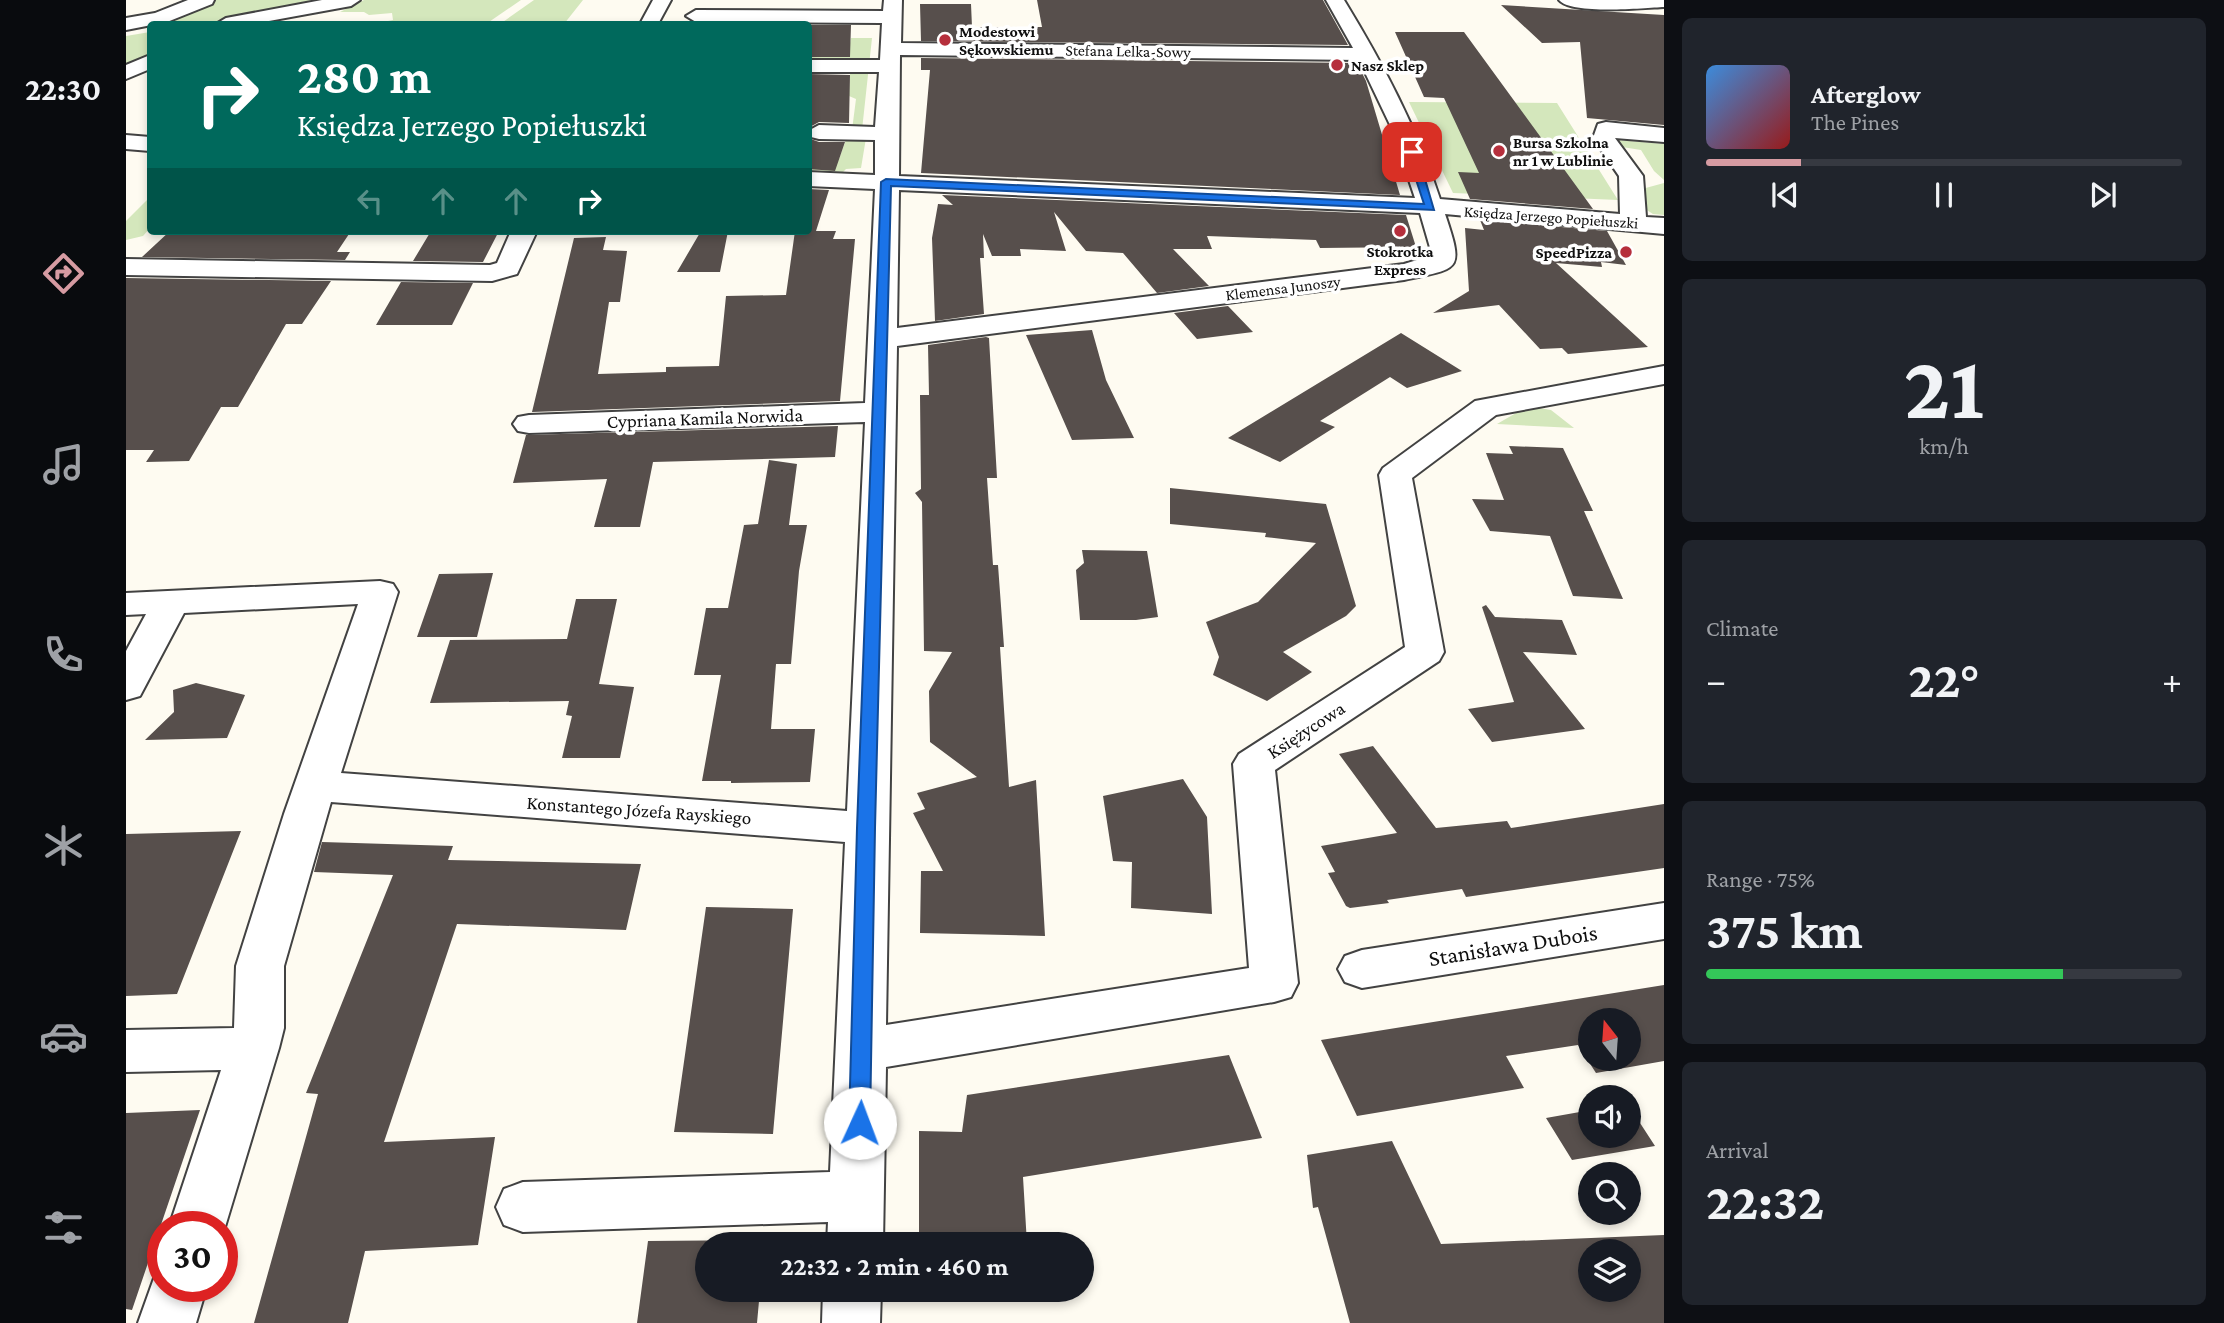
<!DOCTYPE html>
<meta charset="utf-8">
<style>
body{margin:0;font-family:"Crimson Pro",serif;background:#20242c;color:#f1f3f6;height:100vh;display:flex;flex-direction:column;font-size:26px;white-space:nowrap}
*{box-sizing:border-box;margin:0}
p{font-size:23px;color:#9ea1a6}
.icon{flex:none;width:38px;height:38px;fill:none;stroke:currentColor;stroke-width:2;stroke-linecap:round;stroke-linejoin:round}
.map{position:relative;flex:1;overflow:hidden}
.side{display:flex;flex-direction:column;gap:18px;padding:18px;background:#0d0f14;width:560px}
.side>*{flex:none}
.top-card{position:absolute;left:21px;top:21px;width:665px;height:214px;border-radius:7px;box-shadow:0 4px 10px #0003;background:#00695c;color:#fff;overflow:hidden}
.needle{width:46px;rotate:343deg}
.controls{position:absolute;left:1452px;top:1008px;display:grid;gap:14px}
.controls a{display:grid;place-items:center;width:63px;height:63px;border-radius:50%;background:#171b24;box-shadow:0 4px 10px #0003;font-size:35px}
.speed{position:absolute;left:21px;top:1211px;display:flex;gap:14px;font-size:35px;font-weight:700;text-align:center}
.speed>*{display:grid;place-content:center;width:91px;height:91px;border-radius:50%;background:#171b24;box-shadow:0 4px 10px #0003;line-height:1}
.speed .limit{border:10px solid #d22;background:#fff;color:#111}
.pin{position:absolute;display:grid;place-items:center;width:60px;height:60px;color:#fff;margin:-30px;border-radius:14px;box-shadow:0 4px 10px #0006}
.me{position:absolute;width:77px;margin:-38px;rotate:2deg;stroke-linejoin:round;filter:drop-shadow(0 0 5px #0008)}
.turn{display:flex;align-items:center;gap:24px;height:147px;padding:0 35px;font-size:32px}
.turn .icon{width:91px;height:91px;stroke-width:2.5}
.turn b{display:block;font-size:49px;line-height:60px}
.lanes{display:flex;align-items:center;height:66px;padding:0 35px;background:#0003;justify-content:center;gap:35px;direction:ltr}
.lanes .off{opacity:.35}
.big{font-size:52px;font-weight:700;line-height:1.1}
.side .tile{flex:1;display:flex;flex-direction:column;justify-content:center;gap:10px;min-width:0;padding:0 24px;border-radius:10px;background:#20242c}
.side .dial{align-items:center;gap:0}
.dial b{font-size:91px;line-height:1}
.song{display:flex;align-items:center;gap:21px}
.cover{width:84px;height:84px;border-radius:10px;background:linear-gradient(135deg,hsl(210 70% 55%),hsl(0 70% 35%))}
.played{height:7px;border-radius:4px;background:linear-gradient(90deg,#d69ba2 20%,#363941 20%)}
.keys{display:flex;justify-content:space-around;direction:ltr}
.heat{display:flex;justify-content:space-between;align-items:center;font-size:38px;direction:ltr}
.charge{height:10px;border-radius:5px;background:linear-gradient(90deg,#34c759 75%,#363941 0)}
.trip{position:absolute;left:569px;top:1232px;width:399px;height:70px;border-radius:35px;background:#171b24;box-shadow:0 4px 10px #0003;font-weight:700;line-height:70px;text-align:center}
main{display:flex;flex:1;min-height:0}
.tab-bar{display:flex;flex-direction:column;width:126px;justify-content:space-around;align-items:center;background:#090b0e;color:#9ea1a6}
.tab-bar .icon{width:49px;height:49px}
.tab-bar .current{color:#d69ba2}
.tab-bar b{font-size:32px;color:#f1f3f6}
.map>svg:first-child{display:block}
.green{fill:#d4e7bc}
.building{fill:#574f4c;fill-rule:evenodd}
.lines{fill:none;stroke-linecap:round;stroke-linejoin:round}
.minor-casing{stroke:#424242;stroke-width:4}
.minor{fill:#fff;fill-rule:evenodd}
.route{fill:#1a73e8;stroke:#114b97;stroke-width:2}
.poi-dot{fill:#b62f3c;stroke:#fff;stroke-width:2.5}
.labels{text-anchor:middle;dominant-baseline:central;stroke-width:7;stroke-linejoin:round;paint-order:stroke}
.far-poi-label{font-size:16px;font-weight:bold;fill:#0f0f0f;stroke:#fff;text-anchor:start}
.far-street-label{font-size:16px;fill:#0f0f0f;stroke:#fff}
.street-label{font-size:19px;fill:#0f0f0f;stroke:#fff}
.near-street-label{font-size:23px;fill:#0f0f0f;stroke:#fff}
</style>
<main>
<nav class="tab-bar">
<b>22:30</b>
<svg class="icon current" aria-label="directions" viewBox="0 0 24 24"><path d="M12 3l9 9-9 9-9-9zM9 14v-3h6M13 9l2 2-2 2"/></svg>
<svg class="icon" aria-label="music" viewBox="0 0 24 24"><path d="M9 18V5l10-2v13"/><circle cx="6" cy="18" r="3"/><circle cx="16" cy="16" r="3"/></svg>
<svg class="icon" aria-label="phone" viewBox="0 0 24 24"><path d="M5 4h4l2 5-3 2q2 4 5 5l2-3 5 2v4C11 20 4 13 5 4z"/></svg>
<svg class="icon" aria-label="climate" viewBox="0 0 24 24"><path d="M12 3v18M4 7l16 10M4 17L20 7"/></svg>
<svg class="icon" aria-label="car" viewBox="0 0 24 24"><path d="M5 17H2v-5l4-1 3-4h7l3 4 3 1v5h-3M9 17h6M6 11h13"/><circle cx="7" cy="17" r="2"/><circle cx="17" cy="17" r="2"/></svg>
<svg class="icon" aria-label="filters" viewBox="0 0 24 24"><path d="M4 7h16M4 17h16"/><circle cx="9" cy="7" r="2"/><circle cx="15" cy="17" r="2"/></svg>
</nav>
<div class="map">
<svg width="1538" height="1323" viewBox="0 0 1538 1323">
<rect width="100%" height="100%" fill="#fefbf1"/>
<path class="green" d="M 86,0 L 187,0 L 167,4 L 170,7 L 93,24 L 27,24 Z
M 238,0 L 395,0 L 360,24 L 263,24 L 262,21 L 267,20 L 266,13 L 243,15 L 238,12 L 214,12 Z
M 408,0 L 457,0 L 438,24 L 374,24 Z
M 24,32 L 24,58 L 0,69 L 0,36 Z
M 725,38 L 746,38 L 736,130 L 726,130 L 730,99 L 723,96 L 724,74 L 683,72 L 683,54 L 722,54 Z
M 1283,102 L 1431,103 L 1492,200 L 1327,193 Z
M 721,137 L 740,138 L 735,168 L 720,169 L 717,172 L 683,170 L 682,158 L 713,159 Z
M 1492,140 L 1538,144 L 1538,180 L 1528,171 L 1515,150 L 1496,147 Z
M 1538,183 L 1538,215 L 1527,214 L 1516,207 L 1516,189 Z
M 24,197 L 24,228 L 17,236 L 0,240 L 0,221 Z
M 1402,406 L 1425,410 L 1448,428 L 1371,424 Z"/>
<path class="building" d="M 911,0 L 1197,0 L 1222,45 L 795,41 L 794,4 L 845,4 L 846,27 L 916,27 Z
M 1375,5 L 1538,15 L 1538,125 L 1461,118 L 1454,42 L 1416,43 Z
M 682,25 L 725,25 L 724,57 L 682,57 Z
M 1269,32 L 1338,32 L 1467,209 L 1344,199 L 1332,172 L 1353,173 L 1318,98 L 1298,97 Z
M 795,58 L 1231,63 L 1240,81 L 1274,195 L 795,173 L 804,70 L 795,70 Z
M 682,74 L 724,75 L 723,123 L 693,122 L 682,128 Z
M 682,138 L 693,142 L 719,142 L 709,171 L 682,169 Z
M 682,189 L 703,190 L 690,231 L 710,231 L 707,239 L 729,239 L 714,401 L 406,412 L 448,238 L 480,237 L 477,250 L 501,251 L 494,302 L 483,302 L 472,374 L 540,372 L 540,367 L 593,366 L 600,296 L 660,295 L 669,231 L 682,231 Z
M 816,195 L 1280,215 L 1290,247 L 1194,248 L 1190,240 L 1081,236 L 1086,249 L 1047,249 L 1083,286 L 1031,293 L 997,253 L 960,251 L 928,212 L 940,251 L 894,249 L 895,256 L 866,256 L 857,234 L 858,258 L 854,258 L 858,314 L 809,321 L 806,238 L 812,204 L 827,205 Z
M 1354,220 L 1481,231 L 1500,265 L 1475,262 L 1476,267 L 1430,263 L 1522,347 L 1442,354 L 1436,348 L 1414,349 L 1373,305 L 1307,313 L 1343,291 L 1339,228 L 1358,230 Z
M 44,231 L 172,234 L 174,231 L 225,231 L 211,252 L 224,252 L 219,260 L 16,257 Z
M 305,231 L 373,231 L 357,262 L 287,261 Z
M 575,231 L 602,231 L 594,272 L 551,272 Z
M 0,278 L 205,281 L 176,324 L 160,324 L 112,407 L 95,407 L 63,461 L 20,462 L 28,450 L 0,450 Z
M 275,282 L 347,283 L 326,325 L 250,325 Z
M 1102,306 L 1127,332 L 1071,339 L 1048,313 Z
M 966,330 L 980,380 L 1008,438 L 946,440 L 900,335 Z
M 1275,333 L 1336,371 L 1281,388 L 1264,377 L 1194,421 L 1209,427 L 1154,462 L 1102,438 Z
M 860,337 L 863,338 L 871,478 L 861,478 L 867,565 L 872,565 L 878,647 L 874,647 L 883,787 L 910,780 L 919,936 L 794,933 L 795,871 L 817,871 L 787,813 L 799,809 L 791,793 L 851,777 L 804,742 L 803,691 L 826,652 L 798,651 L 796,502 L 789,493 L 795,489 L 794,395 L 803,395 L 802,345 Z
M 712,426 L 709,457 L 527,462 L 514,527 L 468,527 L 481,479 L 387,483 L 400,435 Z
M 1383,446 L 1437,448 L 1467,511 L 1458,511 L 1497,599 L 1447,596 L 1424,536 L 1364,531 L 1346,499 L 1378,500 L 1360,453 L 1387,454 Z
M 643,460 L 671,464 L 663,525 L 681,525 L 673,571 L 665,664 L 650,664 L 645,729 L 689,729 L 684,782 L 605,783 L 605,781 L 576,781 L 595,675 L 568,675 L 580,608 L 602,608 L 618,525 L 632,524 Z
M 1044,488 L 1200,504 L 1230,606 L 1220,616 L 1157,652 L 1186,672 L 1141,701 L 1087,675 L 1093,657 L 1080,622 L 1132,602 L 1190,543 L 1139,537 L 1140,533 L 1044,524 Z
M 956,550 L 1021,551 L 1032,617 L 1010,620 L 954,620 L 950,570 L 958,563 Z
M 367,573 L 351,637 L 291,637 L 313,574 Z
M 450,599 L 491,599 L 473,684 L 508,687 L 494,758 L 436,758 L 446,716 L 440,715 L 443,701 L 304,703 L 324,640 L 441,639 Z
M 1360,605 L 1369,617 L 1436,620 L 1451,655 L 1397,652 L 1459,729 L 1366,742 L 1342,709 L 1388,702 L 1356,607 Z
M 70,683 L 119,695 L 101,738 L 19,740 L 48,712 L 47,690 Z
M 1247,746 L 1310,828 L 1381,821 L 1385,828 L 1538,804 L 1538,868 L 1340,897 L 1336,889 L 1261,900 L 1263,903 L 1224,908 L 1220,906 L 1202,873 L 1209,872 L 1195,846 L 1271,833 L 1213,754 Z
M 1057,779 L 1081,817 L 1086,914 L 1005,908 L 1006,862 L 987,861 L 977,796 Z
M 115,831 L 51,994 L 0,996 L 0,834 Z
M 196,842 L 327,846 L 322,860 L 515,864 L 500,930 L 331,924 L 258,1142 L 369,1137 L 352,1245 L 239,1251 L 222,1323 L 128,1323 L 192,1094 L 180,1093 L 267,875 L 188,872 Z
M 580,907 L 667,909 L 647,1134 L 548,1132 Z
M 1538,985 L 1538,1061 L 1470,1073 L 1452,1045 L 1380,1056 L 1398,1088 L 1231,1116 L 1195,1040 ZM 1465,1020 L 1503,1020 L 1503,1059 L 1465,1059 Z
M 1103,1055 L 1136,1138 L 897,1177 L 901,1244 L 793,1244 L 793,1131 L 836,1132 L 841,1095 Z
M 1503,1106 L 1529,1146 L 1446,1160 L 1420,1118 L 1465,1110 L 1465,1136 L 1503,1136 Z
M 74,1110 L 6,1310 L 0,1309 L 0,1113 Z
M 1266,1141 L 1315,1244 L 1538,1235 L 1538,1323 L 1224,1323 L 1192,1207 L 1187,1208 L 1181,1155 ZM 1465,1251 L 1503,1251 L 1503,1290 L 1465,1290 Z
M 638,1240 L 637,1244 L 581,1244 L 581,1290 L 634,1290 L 631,1323 L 511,1323 L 522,1241 Z"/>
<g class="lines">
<g class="minor-casing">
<path id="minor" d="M 62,0 L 88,0 L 86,4 L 41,22 L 0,30 L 0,18 L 29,13 Z
M 196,0 L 234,0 L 225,6 L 127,24 L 90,24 L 100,18 Z
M 527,0 L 545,0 L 532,24 L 514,24 Z
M 758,0 L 776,0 L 775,43 L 1227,48 L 1200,0 L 1218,0 C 1257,64 1291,128 1314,199 L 1494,214 L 1493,176 L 1467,138 L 1472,124 L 1480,122 L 1538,128 L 1538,142 L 1489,138 L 1517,176 L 1520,217 L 1538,218 L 1538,234 L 1319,214 C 1338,271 1335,268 1278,280 L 771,346 L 760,1025 L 1123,968 L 1107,764 L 1113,754 L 1279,647 L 1253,475 L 1257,468 L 1349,401 L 1538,366 L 1538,384 L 1370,415 L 1286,478 L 1318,652 L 1313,661 L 1149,770 L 1172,983 L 1165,997 L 1148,1002 L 760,1067 L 757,1244 L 701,1244 L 702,1222 L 397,1232 L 378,1225 L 370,1207 L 378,1189 L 397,1182 L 704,1172 L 719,842 L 205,802 L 158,966 L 158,1028 L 153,1048 L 99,1227 L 96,1233 L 96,1227 L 43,1227 L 95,1070 L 0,1072 L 0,1030 L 108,1028 L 110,966 L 158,814 L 232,604 L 58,613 L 14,696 L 0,700 L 0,651 L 20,614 L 0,615 L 0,593 L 254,581 L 267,584 L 272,592 L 215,773 L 721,811 L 739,422 L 403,433 L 392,431 L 387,424 L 392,417 L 403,415 L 739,403 L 749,189 L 682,186 L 682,172 L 749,175 L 749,140 L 693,139 L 685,137 L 682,131 L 693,125 L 749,127 L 753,72 L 683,72 L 682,60 L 754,60 L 756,23 L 570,22 L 560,16 L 570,10 L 757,11 ZM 774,55 L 1233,60 L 1266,129 L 1289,198 L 773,176 ZM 773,190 L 1294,213 L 1305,251 L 1304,256 L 1278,264 L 771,328 Z
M 1433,0 L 1538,0 L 1538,7 C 1518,8 1445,15 1433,0 Z
M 24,55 L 24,69 L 0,79 L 0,65 Z
M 0,135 L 24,137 L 24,151 L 0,149 Z
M 385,231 L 411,231 L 391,274 L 366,281 L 0,275 L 0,259 L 364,265 L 371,263 Z
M 1538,903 L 1538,939 L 1236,988 L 1219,982 L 1212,969 L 1219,956 L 1236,950 Z
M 37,1265 L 37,1286 L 81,1286 L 70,1323 L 12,1323 L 32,1267 Z
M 697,1290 L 755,1290 L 754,1323 L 696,1323 Z"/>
</g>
<use href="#minor" class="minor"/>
</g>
<path class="route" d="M 1286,150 L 1291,152 L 1308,210 L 765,186 L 749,828 L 744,1123 L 741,1129 L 734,1132 L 726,1129 L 723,1123 L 731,828 L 755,182 L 760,179 L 1298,204 L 1281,152 Z"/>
<g class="poi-dot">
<circle cx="819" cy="40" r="7"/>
<circle cx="1211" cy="65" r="7"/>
<circle cx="1373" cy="151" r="7"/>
<circle cx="1274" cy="231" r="7"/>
<circle cx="1500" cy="252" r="7"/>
</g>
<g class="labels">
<g class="far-poi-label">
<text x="833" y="31">Modestowi<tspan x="833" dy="18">Sękowskiemu</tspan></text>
<text x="1225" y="65">Nasz Sklep</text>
<text x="1387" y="142">Bursa Szkolna<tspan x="1387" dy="18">nr 1 w Lublinie</tspan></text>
<text x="1274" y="251" text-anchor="middle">Stokrotka<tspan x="1274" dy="18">Express</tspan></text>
<text x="1486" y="252" text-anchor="end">SpeedPizza</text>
</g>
<g class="far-street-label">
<text transform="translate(1002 51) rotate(1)">Stefana Lelka-Sowy</text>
<text transform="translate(1425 217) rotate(4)">Księdza Jerzego Popiełuszki</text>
<text transform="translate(1157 288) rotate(-7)">Klemensa Junoszy</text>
</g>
<g class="street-label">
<text transform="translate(579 418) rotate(-2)">Cypriana Kamila Norwida</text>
<text transform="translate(1180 730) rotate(-33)">Księżycowa</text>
<text transform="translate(513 810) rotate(4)">Konstantego Józefa Rayskiego</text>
</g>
<g class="near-street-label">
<text transform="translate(1387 945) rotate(-9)">Stanisława Dubois</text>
</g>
</g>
</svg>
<div class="controls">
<a><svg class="needle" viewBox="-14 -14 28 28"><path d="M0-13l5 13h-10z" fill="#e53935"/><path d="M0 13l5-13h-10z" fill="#9ea1a6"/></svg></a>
<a><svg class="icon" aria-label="sound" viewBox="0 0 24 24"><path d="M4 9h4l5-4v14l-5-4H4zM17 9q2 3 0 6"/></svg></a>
<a><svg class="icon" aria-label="search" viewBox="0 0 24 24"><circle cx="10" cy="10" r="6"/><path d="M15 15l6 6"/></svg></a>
<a><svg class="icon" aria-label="layers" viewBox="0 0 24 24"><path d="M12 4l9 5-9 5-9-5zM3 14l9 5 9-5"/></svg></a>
</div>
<div class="speed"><div class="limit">30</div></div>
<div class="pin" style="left:1286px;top:152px;background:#d93025"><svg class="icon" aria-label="arrive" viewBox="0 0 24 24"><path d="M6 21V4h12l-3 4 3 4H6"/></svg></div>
<svg class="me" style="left:734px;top:1123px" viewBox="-20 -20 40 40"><circle r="19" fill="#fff"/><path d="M0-13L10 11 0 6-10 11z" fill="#1a73e8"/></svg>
<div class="trip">22:32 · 2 min · 460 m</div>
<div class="top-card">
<div class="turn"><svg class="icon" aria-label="right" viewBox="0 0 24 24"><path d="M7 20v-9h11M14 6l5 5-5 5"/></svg><div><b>280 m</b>Księdza Jerzego Popiełuszki</div></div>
<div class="lanes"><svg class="icon off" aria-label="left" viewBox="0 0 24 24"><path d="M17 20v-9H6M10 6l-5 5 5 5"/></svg><svg class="icon off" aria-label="ahead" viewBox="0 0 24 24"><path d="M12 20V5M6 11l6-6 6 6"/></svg><svg class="icon off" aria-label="ahead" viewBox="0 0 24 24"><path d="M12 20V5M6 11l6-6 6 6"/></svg><svg class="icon" aria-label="right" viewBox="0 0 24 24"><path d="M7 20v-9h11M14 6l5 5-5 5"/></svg></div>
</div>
</div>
<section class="side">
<div class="tile">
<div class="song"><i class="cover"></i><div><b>Afterglow</b><p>The Pines</p></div></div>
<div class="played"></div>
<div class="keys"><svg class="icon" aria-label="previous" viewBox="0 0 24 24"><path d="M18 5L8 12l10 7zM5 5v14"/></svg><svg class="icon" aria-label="pause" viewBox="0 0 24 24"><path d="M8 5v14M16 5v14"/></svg><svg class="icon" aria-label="next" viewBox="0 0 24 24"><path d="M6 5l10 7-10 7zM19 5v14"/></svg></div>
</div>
<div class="tile dial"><b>21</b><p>km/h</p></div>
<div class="tile"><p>Climate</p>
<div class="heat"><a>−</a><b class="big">22°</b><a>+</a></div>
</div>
<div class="tile"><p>Range · 75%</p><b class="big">375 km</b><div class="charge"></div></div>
<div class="tile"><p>Arrival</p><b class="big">22:32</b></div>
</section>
</main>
